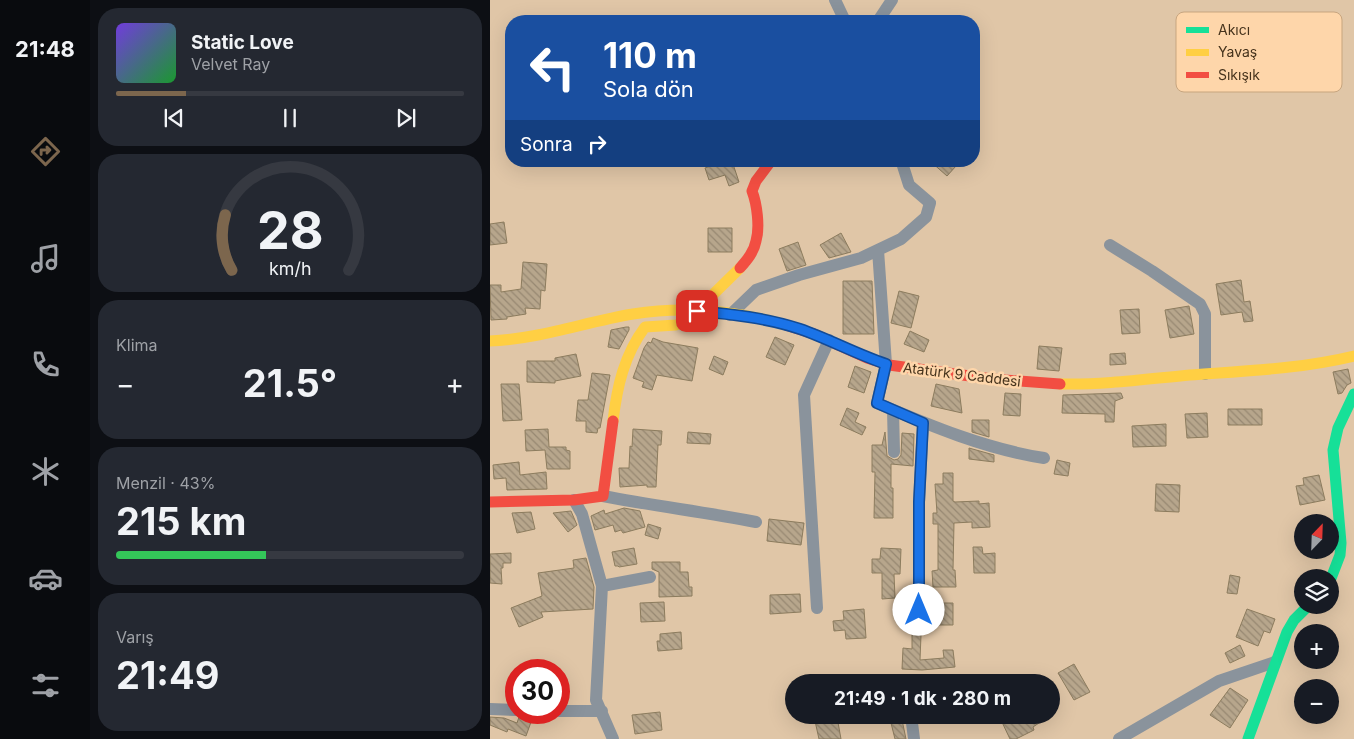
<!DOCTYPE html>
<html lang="tr">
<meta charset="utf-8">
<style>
body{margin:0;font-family:Inter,sans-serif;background:#242831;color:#f1f3f6;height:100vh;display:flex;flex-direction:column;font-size:19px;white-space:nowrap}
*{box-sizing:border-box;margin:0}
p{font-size:16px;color:#9ea1a6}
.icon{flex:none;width:28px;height:28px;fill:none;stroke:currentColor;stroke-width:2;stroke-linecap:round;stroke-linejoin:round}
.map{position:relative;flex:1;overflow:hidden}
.details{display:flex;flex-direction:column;gap:8px;padding:8px;background:#0d0f14;width:400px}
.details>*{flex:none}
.hud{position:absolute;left:15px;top:15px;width:475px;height:152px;border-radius:20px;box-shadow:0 5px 20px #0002;background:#1a4fa0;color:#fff;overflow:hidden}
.needle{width:32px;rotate:23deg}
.buttons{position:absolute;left:804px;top:514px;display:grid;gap:10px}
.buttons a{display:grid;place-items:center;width:45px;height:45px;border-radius:50%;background:#171b24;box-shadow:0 5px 20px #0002;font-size:25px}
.speed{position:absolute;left:15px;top:659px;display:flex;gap:10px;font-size:25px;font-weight:700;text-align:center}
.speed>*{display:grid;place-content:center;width:65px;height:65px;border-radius:50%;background:#171b24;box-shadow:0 5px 20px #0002;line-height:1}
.speed .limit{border:8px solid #d22;background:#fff;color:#111}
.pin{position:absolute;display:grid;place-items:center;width:42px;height:42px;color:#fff;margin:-21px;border-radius:10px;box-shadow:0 2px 8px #0006}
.me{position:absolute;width:55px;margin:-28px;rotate:0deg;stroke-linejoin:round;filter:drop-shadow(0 0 4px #0008)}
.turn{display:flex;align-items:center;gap:18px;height:105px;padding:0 15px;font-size:22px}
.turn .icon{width:65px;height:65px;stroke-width:2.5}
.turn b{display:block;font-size:35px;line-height:42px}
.then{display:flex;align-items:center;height:48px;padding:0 15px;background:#0003;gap:10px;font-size:19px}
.big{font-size:38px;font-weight:700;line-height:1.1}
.details .tile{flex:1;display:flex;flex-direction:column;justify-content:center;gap:8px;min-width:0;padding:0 18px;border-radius:20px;background:#242831}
.details .dial{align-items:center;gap:0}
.dial svg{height:130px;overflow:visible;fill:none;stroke:#363941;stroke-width:7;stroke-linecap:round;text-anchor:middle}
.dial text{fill:#f1f3f6;stroke:none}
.song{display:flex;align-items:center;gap:15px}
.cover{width:60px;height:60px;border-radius:8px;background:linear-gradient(135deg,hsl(260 70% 55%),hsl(130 70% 35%))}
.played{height:5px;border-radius:2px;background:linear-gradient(90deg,#7c664d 20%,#363941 20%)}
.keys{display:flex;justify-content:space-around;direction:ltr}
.heat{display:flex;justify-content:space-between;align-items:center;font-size:28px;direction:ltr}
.charge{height:8px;border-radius:4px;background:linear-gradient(90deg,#34c759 43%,#363941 0)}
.trip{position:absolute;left:295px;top:674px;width:275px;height:50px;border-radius:25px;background:#171b24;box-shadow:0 5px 20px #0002;font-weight:700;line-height:50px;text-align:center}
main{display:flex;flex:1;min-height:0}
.tab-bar{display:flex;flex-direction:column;width:90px;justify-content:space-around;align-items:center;background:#090b0e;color:#9ea1a6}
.tab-bar .icon{width:35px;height:35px}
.tab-bar .selected{color:#7c664d}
.tab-bar b{font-size:22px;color:#f1f3f6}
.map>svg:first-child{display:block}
.building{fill:url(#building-back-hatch);stroke:#8c7c5e}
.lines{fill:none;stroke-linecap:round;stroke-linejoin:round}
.street{stroke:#8a939c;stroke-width:12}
.fast{stroke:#16e098;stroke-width:11}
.slow{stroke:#ffcf43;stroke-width:11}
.jam{stroke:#f24e42;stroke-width:11}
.route-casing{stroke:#114b97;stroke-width:12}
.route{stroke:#1a73e8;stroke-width:9}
.labels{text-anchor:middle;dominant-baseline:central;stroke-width:5;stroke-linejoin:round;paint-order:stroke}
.street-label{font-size:14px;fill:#46331c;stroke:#fed6aa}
.key{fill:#fed6aa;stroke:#c7a57f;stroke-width:1}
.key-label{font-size:14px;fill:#46331c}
</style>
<main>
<nav class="tab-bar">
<b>21:48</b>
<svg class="icon selected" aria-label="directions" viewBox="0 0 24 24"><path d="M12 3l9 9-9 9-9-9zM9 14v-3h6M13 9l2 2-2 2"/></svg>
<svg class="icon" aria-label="music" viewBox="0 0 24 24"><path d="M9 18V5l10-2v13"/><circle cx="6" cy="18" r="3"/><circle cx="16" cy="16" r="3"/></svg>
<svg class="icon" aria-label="phone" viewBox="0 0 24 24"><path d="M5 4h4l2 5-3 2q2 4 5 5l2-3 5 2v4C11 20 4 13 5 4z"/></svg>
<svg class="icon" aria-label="climate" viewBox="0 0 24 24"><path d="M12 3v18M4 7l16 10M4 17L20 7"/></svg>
<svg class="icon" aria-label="car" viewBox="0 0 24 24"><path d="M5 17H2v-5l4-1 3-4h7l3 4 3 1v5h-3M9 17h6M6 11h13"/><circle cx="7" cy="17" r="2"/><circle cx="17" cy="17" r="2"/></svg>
<svg class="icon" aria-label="filters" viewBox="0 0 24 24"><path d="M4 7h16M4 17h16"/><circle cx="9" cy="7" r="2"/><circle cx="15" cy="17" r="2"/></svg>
</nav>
<section class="details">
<div class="tile">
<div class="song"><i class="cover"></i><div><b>Static Love</b><p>Velvet Ray</p></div></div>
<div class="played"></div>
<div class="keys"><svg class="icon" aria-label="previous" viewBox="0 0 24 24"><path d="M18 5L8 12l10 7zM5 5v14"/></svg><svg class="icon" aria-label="pause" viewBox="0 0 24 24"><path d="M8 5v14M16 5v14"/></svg><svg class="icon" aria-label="next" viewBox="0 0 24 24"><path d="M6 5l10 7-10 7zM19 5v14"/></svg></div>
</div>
<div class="tile dial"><svg viewBox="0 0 100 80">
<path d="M14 69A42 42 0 1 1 86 69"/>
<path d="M14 69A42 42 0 0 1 10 35" stroke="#7c664d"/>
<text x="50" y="56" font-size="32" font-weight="700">28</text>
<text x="50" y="72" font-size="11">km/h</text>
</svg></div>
<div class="tile"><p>Klima</p>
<div class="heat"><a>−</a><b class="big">21.5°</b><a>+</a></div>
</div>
<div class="tile"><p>Menzil · 43%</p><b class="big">215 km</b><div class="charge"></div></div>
<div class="tile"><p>Varış</p><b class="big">21:49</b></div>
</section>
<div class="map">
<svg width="864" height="739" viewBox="0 0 864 739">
<defs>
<pattern id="building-back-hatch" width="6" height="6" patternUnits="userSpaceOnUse" patternTransform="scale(1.25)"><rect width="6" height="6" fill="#b7a68c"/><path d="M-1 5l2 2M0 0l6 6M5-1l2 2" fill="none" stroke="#978872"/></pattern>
</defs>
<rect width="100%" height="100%" fill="#e0c6a7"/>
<path class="building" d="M 225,161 L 242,161 L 249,182 L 239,186 L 235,175 L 219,180 L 215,168 L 227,164 Z
M 440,161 L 461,161 L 466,166 L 457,176 Z
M 14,222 L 17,243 L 0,245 L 0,224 Z
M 218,228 L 242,228 L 242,252 L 218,252 Z
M 351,233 L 361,252 L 339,258 L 330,245 Z
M 308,242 L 316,265 L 297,271 L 289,249 Z
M 33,262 L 57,264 L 55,291 L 51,290 L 50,309 L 35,308 L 36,314 L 17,317 L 17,319 L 1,320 L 0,285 L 11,285 L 11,292 L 31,289 Z
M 751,280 L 754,302 L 760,301 L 763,321 L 754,322 L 752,312 L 731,315 L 726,284 Z
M 353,281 L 382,281 L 384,334 L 353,334 Z
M 409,291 L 429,296 L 421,328 L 401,323 Z
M 699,306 L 704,334 L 680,338 L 675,310 Z
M 649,309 L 650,333 L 632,334 L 630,310 Z
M 136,327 L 139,327 L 139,330 L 129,349 L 118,347 L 121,330 Z
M 420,331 L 439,340 L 434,352 L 414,344 Z
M 285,337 L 304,345 L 295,365 L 276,357 Z
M 163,338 L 173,342 L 208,348 L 202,381 L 167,375 L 162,390 L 152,387 L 154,382 L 143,378 L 154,348 L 158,342 L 161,343 Z
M 549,346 L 572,348 L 569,371 L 547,369 Z
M 635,353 L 636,364 L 620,365 L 620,354 Z
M 86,354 L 91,376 L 65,381 L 65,383 L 37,382 L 37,361 L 65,361 L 65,358 Z
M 224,356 L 238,362 L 233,375 L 219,369 Z
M 365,366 L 381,372 L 374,393 L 358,387 Z
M 858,369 L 861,383 L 857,385 L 852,393 L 848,394 L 843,372 Z
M 102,373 L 120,375 L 110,428 L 108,428 L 107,433 L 96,432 L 96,421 L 86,421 L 88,400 L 98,400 Z
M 11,384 L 29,384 L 32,420 L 13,421 Z
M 446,384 L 469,389 L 472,413 L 441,406 Z
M 515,393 L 531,394 L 530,416 L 513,415 Z
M 631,393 L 633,398 L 625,401 L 624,422 L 615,422 L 615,414 L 572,413 L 573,395 Z
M 357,408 L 369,413 L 365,422 L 376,427 L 372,435 L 350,425 Z
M 738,409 L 772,409 L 772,425 L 738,425 Z
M 717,413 L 718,437 L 697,438 L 695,414 Z
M 482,420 L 499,420 L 499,437 L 482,432 Z
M 676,424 L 676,446 L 643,447 L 642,426 Z
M 58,429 L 59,447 L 76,447 L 76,450 L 80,451 L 80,469 L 57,469 L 55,450 L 36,451 L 35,430 Z
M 143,429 L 172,431 L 171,445 L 168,445 L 166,487 L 157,487 L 157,485 L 130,487 L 129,468 L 139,468 L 140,446 L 142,447 Z
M 198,432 L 221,434 L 220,444 L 197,443 Z
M 395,432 L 397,456 L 404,460 L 408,459 L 411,455 L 412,433 L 424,434 L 423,466 L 401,464 L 401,488 L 403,488 L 403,518 L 384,518 L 385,472 L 382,472 L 382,445 L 392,445 Z
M 479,448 L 504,455 L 504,462 L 479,459 Z
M 567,460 L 580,463 L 578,476 L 564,474 Z
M 29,462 L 30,475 L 56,472 L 57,489 L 17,490 L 16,478 L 4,479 L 3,465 Z
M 453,473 L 463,473 L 463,501 L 465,502 L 489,501 L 489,504 L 499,503 L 500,527 L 482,528 L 482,522 L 464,523 L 463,570 L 465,570 L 466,587 L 443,587 L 442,571 L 448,570 L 448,524 L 443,524 L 443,513 L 447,513 L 445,484 L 453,484 Z
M 829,475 L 835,500 L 810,505 L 806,486 L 814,485 L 813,478 Z
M 666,484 L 690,485 L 689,512 L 665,511 Z
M 134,508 L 150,511 L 155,527 L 133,533 L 131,530 L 125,532 L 123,525 L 105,530 L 101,516 L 114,510 L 115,514 Z
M 81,511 L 87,525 L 78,532 L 63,513 Z
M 41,512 L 45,529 L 27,533 L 22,513 Z
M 279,519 L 314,523 L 311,545 L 277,541 Z
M 158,524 L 171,528 L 168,539 L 155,535 Z
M 483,547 L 492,547 L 493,554 L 505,553 L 505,573 L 484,573 Z
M 144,548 L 147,564 L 129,567 L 128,566 L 125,566 L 122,552 Z
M 391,548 L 411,549 L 410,574 L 404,574 L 405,598 L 392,599 L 392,573 L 382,573 L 382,559 L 390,559 Z
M 21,553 L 21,563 L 13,563 L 13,568 L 11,568 L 12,584 L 0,583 L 0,554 Z
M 96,558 L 104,587 L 103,609 L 51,612 L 53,617 L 29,627 L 21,608 L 52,596 L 48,573 L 84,568 L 83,560 Z
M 162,562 L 190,562 L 190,572 L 198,572 L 199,587 L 202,587 L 202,596 L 169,597 L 169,572 L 162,569 Z
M 740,575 L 750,577 L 747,594 L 737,593 Z
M 310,594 L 311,612 L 280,614 L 280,595 Z
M 174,602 L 175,621 L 151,622 L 150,603 Z
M 442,603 L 463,603 L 463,625 L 442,625 Z
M 374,609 L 376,638 L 356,639 L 355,630 L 344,631 L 343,621 L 354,620 L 353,611 Z
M 757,609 L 785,619 L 780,633 L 774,631 L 768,646 L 746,637 Z
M 422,631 L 425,634 L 431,635 L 430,660 L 454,658 L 453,650 L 463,650 L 465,667 L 432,670 L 412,669 L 413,648 L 422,649 Z
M 191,632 L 192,649 L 168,651 L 167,641 L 170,641 L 170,634 Z
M 750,645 L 755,656 L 740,663 L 735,653 Z
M 584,664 L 600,692 L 584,700 L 568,673 Z
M 740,688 L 758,700 L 740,728 L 720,715 Z
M 170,712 L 172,730 L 145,734 L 142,715 Z
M 399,715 L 411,715 L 416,739 L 405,739 Z
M 522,715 L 561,715 L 543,727 L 544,730 L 526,739 L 520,739 L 511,720 Z
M 0,717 L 14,718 L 27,723 L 29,717 L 41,722 L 36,736 L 18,729 L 17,732 L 0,725 Z
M 347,717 L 351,739 L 329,739 L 325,721 Z"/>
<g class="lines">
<path class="street" d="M 345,0 L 355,21
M 388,21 L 402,0
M 620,245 L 662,271 L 710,304 L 715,314 L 715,374
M 388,250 L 396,364 L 387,403 C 441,426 496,449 554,458
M 240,315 L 266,290 L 309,275 L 371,258 L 411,239 L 436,217 L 440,203 L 419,185 L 413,166
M 403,410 L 404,452
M 113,496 C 164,506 215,512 266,522
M 84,500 L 92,514 L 112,586 L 106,700 L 123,739
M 112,586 L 160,577
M 327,608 L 314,395 L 339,340
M 429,627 L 429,503 L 433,423
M 0,709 L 26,710
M 69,711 L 112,711
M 421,715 L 424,739
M 629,739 L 729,681 L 785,662"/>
<path class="fast" d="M 840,581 L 850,555 L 851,543 L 843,450 L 848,428 L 864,394
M 758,739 L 797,632 L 804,620 L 819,605"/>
<path class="slow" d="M 0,341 C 49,339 95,322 143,314 C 193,306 247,311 296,325
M 570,384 C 614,385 657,379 700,375 C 755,371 810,369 864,356
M 123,421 C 127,387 134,355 155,327 L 186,325 L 196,321 L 250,268"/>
<path class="jam" d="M 250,268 C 257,260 264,252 266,241 C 270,227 267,204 262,191 L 266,181 L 281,161
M 296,325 L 324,334 L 377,358 L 399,365 L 502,379 L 570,384
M 0,502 L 84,500 L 113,496 L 123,421"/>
</g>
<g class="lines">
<g class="route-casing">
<path id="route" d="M 207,311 C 241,314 277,318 310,329 C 339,339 366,354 396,364 L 387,403 L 433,423 L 429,502 L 429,610"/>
</g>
<use href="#route" class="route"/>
</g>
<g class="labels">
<g class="street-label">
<text transform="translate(472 374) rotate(7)">Atatürk 9 Caddesi</text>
</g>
</g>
<rect x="686" y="12" width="166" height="80" rx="8" class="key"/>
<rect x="696" y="27" width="23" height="6" fill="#16e098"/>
<rect x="696" y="49" width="23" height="7" fill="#ffcf43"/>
<rect x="696" y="72" width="23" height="6" fill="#f24e42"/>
<g class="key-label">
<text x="728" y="35">Akıcı</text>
<text x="728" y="57">Yavaş</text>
<text x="728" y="80">Sıkışık</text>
</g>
</svg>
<div class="buttons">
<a><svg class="needle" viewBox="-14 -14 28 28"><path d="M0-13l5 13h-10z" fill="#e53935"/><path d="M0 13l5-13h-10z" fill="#9ea1a6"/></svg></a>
<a><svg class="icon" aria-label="layers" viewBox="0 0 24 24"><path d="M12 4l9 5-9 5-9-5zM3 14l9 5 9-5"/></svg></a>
<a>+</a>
<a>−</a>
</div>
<div class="speed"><div class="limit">30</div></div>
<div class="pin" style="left:207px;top:311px;background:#d93025"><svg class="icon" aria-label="arrive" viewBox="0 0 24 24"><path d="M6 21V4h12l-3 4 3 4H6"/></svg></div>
<svg class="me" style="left:429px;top:610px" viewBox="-20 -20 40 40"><circle r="19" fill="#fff"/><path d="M0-13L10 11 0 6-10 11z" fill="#1a73e8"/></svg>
<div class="trip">21:49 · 1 dk · 280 m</div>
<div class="hud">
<div class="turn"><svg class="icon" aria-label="left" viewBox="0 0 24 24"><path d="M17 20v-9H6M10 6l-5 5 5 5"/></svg><div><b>110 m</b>Sola dön</div></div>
<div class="then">Sonra<svg class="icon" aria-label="right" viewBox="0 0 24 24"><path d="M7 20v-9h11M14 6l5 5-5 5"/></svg></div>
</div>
</div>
</main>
